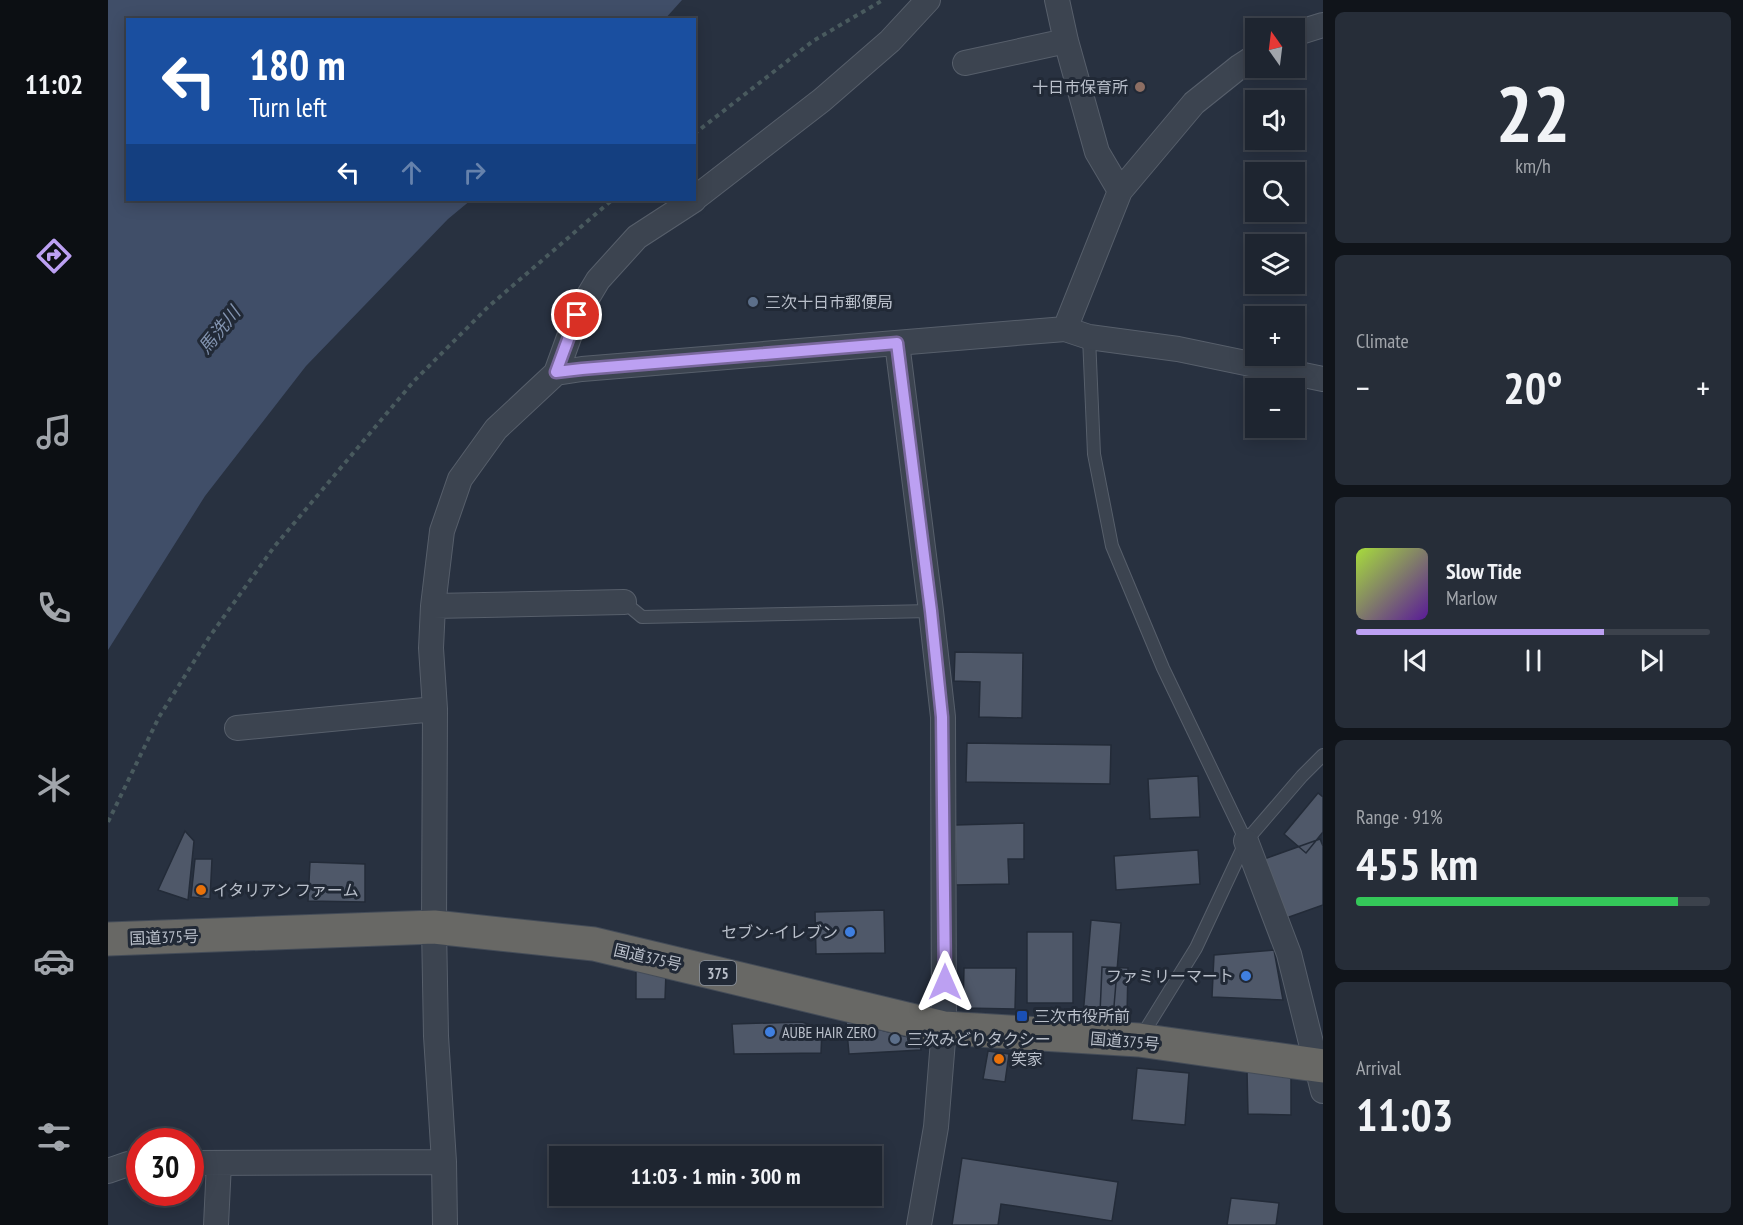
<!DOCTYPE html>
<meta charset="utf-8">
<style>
body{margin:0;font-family:"PT Sans Narrow","Noto Sans JP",sans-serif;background:#262d38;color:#f1f3f6;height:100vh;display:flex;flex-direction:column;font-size:22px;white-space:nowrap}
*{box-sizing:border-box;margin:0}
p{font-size:20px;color:#a1a5ab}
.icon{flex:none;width:33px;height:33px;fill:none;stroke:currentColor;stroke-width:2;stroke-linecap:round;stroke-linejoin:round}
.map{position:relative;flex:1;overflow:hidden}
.sheet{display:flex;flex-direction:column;gap:12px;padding:12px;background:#10141a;width:420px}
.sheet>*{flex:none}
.guide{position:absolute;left:18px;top:18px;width:570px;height:183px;border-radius:0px;box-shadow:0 3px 15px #0003,0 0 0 2px #3c424c;background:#1a4fa0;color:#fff;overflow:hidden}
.needle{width:39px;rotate:346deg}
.controls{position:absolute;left:1137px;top:18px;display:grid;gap:12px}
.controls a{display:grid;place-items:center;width:60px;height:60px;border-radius:0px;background:#1e2530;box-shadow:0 3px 15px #0003,0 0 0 2px #3c424c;font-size:30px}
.speed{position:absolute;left:18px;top:1128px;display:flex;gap:12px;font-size:30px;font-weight:700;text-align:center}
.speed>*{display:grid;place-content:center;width:78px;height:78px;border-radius:50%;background:#1e2530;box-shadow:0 3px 15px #0003,0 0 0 2px #3c424c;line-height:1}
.speed .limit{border:9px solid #d22;background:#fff;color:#111}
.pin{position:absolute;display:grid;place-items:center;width:51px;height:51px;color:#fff;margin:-26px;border:3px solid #fff;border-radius:50%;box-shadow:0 2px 6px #0007}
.me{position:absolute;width:66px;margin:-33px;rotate:0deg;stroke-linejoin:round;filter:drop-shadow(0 0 4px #0008)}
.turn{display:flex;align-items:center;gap:21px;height:126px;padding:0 24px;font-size:27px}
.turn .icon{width:78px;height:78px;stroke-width:2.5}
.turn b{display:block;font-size:42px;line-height:51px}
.lanes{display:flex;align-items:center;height:57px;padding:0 24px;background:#0003;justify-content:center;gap:30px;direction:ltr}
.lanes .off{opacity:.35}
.big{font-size:45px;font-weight:600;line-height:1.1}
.sheet .widget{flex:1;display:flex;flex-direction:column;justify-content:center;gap:9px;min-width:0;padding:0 21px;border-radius:9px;background:#262d38}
.sheet .dial{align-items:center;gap:0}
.dial b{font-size:78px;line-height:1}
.song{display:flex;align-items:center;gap:18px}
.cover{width:72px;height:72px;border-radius:9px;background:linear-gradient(135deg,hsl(80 70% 55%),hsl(270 70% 35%))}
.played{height:6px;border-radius:3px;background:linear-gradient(90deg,#bca0f2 70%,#3c424c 70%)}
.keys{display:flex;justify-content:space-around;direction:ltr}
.heat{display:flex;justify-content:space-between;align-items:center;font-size:33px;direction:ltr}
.charge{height:9px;border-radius:4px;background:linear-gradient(90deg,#34c759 91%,#3c424c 0)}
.trip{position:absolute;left:441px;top:1146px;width:333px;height:60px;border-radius:0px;background:#1e2530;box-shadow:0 3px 15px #0003,0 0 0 2px #3c424c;font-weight:600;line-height:60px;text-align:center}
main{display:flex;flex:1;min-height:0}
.dock{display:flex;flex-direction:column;width:108px;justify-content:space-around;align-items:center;background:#0c0f13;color:#a1a5ab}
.dock .icon{width:42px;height:42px}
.dock .on{color:#bca0f2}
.dock b{font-size:27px;color:#f1f3f6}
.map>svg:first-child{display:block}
.water{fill:#404e68}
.building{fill:#4f5869;stroke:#232b38;stroke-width:1.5}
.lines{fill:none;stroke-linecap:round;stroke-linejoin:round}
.service-casing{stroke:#575f6b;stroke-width:14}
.minor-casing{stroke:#575f6b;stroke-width:26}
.trunk-casing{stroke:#444c58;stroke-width:35}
.path{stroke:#495a5e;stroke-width:4;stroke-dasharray:4.5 4.5;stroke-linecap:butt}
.service{stroke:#3c4450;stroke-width:12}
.minor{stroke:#3c4450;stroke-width:24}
.trunk{stroke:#686865;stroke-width:33}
.route-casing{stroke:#7a689d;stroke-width:15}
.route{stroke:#bca0f2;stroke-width:10}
.education-dot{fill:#8d6e63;stroke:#212936;stroke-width:2}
.service-dot{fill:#5c6f8a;stroke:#212936;stroke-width:2}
.food-dot{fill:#e8710a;stroke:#212936;stroke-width:2}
.shop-dot{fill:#3f7fe0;stroke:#212936;stroke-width:2}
.transit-dot{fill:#1a4fb4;stroke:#212936;stroke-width:2}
.labels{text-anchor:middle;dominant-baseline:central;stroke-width:6;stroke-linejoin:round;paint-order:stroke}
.shield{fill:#212936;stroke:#8b929e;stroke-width:1.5}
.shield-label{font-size:15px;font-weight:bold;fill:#b9bfca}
.poi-label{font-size:16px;fill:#b9bfca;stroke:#212936;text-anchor:start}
.street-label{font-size:16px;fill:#b9bfca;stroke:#212936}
.water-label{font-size:18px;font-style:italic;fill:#8394b0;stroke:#212936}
</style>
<main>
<nav class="dock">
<b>11:02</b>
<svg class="icon on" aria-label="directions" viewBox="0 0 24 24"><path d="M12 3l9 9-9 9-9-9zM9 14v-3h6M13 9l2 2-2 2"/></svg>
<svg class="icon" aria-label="music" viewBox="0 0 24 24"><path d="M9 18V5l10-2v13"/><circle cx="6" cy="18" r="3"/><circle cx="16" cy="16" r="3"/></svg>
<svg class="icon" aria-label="phone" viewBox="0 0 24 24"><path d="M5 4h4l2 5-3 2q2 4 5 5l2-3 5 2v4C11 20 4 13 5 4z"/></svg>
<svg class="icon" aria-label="climate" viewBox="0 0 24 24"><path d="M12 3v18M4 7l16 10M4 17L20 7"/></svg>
<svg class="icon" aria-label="car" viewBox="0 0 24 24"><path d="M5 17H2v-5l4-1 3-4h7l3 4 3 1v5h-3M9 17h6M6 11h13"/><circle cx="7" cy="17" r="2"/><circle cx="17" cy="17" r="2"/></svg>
<svg class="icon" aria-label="filters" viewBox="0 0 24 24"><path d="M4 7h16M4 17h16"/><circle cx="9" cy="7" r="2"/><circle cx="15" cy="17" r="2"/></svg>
</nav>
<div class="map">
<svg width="1215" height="1225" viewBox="0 0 1215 1225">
<rect width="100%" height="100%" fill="#283140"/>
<path class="water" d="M 0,0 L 574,0 L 556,20 L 20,20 L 20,200 L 363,200 L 340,219 L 198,366 L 97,496 L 0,650 Z"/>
<path class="building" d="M 847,652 L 915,653 L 914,718 L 871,717 L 872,682 L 846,681 Z
M 859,743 L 1003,745 L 1002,784 L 858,782 Z
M 1090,776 L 1092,817 L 1042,819 L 1040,779 Z
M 1210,793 L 1215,797 L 1215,832 L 1198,853 L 1176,834 Z
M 916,823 L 916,859 L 900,859 L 901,884 L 848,885 L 847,825 Z
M 77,831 L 86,841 L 80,900 L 50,890 Z
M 1212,839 L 1215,846 L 1215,905 L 1167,922 L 1145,863 Z
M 1090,850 L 1092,884 L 1008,890 L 1006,856 Z
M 87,859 L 104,859 L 102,899 L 83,897 Z
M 202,862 L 257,864 L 257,902 L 200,901 Z
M 776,910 L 777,953 L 708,954 L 707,912 Z
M 983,920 L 1013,923 L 1005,1018 L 975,1016 Z
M 919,932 L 965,932 L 965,1003 L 919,1003 Z
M 1166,950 L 1175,1000 L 1104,997 L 1106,955 Z
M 994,967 L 1020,968 L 1019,1015 L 992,1013 Z
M 528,968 L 558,972 L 557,999 L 528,999 Z
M 856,968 L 908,968 L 907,1009 L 855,1008 Z
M 738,1021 L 812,1040 L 813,1050 L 741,1054 Z
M 694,1022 L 714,1029 L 713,1053 L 626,1054 L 624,1024 Z
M 880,1051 L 901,1054 L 897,1082 L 875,1079 Z
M 1029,1068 L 1081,1073 L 1077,1125 L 1024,1120 Z
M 1139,1071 L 1183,1071 L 1183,1115 L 1140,1114 Z
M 854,1158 L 1010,1182 L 1004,1221 L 893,1204 L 890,1225 L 844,1225 Z
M 1123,1198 L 1171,1203 L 1168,1225 L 1119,1225 Z"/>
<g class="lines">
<g class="service-casing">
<path id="service" d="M 981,337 L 986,454 L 1004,546 L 1055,668 L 1138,841
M 516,602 L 534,617 L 823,611
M 1033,1037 L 1088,948 L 1138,841 L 1194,776 L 1215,755"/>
</g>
<g class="minor-casing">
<path id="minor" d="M 949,0 L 958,41 L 989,152 L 1012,191
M 1186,34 L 1215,25
M 857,63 L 958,41
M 586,199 L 714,100 L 782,41 L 820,0
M 957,329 L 1012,191 L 1086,103 L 1131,67 L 1148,56
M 789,343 L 823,611 L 835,717 L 836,1028 L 828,1127 L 811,1225
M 448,373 L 469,315 L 490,280 L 529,237 L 586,200
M 325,606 L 516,602
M 129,728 L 327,709
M 1138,841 L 1181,954 L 1215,1091
M 82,1163 L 336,1162
M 0,1171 L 20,1164 L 32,1164
M 108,1225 L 111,1163
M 337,1225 L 336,1162 L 328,1036 L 326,927 L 327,709 L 323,648 L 325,606 L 334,531 L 352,479 L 388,429 L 448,373 L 474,369 L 957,329 L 981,337 L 1070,349 L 1215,379"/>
</g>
<g class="trunk-casing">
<path id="trunk" d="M 0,939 L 326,927 L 486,944 L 836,1028 L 1031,1040 L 1215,1066"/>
</g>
<path class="path" d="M 586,134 L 705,41 L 775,0
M 0,822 L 51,717 L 102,636 L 166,547 L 306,381 L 380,307 L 504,200"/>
<use href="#service" class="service"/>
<use href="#minor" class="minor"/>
<use href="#trunk" class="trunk"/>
</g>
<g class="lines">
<g class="route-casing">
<path id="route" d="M 469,315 L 448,372 L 474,369 L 789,343 L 823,611 L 834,717 L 837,982"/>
</g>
<use href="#route" class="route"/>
</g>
<circle class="education-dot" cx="1032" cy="87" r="6"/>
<g class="service-dot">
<circle cx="645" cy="302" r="6"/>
<circle cx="787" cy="1039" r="6"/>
</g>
<g class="food-dot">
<circle cx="93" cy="890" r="6"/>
<circle cx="891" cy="1059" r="6"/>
</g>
<g class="shop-dot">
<circle cx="742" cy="932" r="6"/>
<circle cx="1138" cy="976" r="6"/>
<circle cx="662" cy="1032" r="6"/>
</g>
<rect class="transit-dot" x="908" y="1010" width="12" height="12" rx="3"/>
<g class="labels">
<rect class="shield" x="592" y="961" width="36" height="24" rx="4.5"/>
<g class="shield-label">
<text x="610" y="973">375</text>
</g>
<g class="poi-label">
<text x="1020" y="87" text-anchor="end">十日市保育所</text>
<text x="657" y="302">三次十日市郵便局</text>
<text x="105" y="890">イタリアン ファーム</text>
<text x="730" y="932" text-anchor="end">セブン-イレブン</text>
<text x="1126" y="976" text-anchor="end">ファミリーマート</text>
<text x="926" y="1016">三次市役所前</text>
<text x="674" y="1032">AUBE HAIR ZERO</text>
<text x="799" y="1039">三次みどりタクシー</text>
<text x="903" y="1059">笑家</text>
</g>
<g class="street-label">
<text transform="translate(56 937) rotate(-2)">国道375号</text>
<text transform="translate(540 957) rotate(13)">国道375号</text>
<text transform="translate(1017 1041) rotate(5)">国道375号</text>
</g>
<g class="water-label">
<text transform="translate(111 330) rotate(-51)">馬洗川</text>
</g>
</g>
</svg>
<div class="controls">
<a><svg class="needle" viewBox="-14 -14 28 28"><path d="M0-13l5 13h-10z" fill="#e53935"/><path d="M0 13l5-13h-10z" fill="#a1a5ab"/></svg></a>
<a><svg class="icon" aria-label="sound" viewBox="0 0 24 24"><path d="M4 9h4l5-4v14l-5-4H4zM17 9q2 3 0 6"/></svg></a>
<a><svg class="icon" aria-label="search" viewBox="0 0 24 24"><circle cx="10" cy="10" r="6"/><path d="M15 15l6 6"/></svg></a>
<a><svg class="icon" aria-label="layers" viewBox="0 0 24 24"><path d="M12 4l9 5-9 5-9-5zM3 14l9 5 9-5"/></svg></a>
<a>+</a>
<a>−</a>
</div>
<div class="speed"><div class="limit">30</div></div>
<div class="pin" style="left:469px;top:315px;background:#d93025"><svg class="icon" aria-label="arrive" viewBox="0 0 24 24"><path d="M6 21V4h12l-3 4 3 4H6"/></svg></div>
<svg class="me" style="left:837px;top:982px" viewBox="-20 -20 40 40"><path d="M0-17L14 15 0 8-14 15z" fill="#bca0f2" stroke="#fff" stroke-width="4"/></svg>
<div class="trip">11:03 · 1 min · 300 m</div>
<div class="guide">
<div class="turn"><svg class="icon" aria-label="left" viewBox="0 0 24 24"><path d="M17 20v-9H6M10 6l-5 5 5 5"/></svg><div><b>180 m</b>Turn left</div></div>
<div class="lanes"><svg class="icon" aria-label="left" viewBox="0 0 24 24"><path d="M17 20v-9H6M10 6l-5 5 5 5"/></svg><svg class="icon off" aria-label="ahead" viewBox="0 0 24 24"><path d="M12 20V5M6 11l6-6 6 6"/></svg><svg class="icon off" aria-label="right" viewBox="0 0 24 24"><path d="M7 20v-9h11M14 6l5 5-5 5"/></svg></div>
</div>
</div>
<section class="sheet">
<div class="widget dial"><b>22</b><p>km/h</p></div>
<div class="widget"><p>Climate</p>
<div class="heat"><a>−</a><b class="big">20°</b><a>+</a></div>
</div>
<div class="widget">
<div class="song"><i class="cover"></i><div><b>Slow Tide</b><p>Marlow</p></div></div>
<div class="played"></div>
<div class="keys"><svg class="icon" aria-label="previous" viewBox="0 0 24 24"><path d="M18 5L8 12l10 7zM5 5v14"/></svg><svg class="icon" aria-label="pause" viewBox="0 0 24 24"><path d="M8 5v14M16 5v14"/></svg><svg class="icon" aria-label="next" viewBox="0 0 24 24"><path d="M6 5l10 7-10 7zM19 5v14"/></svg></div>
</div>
<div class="widget"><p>Range · 91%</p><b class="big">455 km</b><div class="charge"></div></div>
<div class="widget"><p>Arrival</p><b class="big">11:03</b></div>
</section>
</main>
